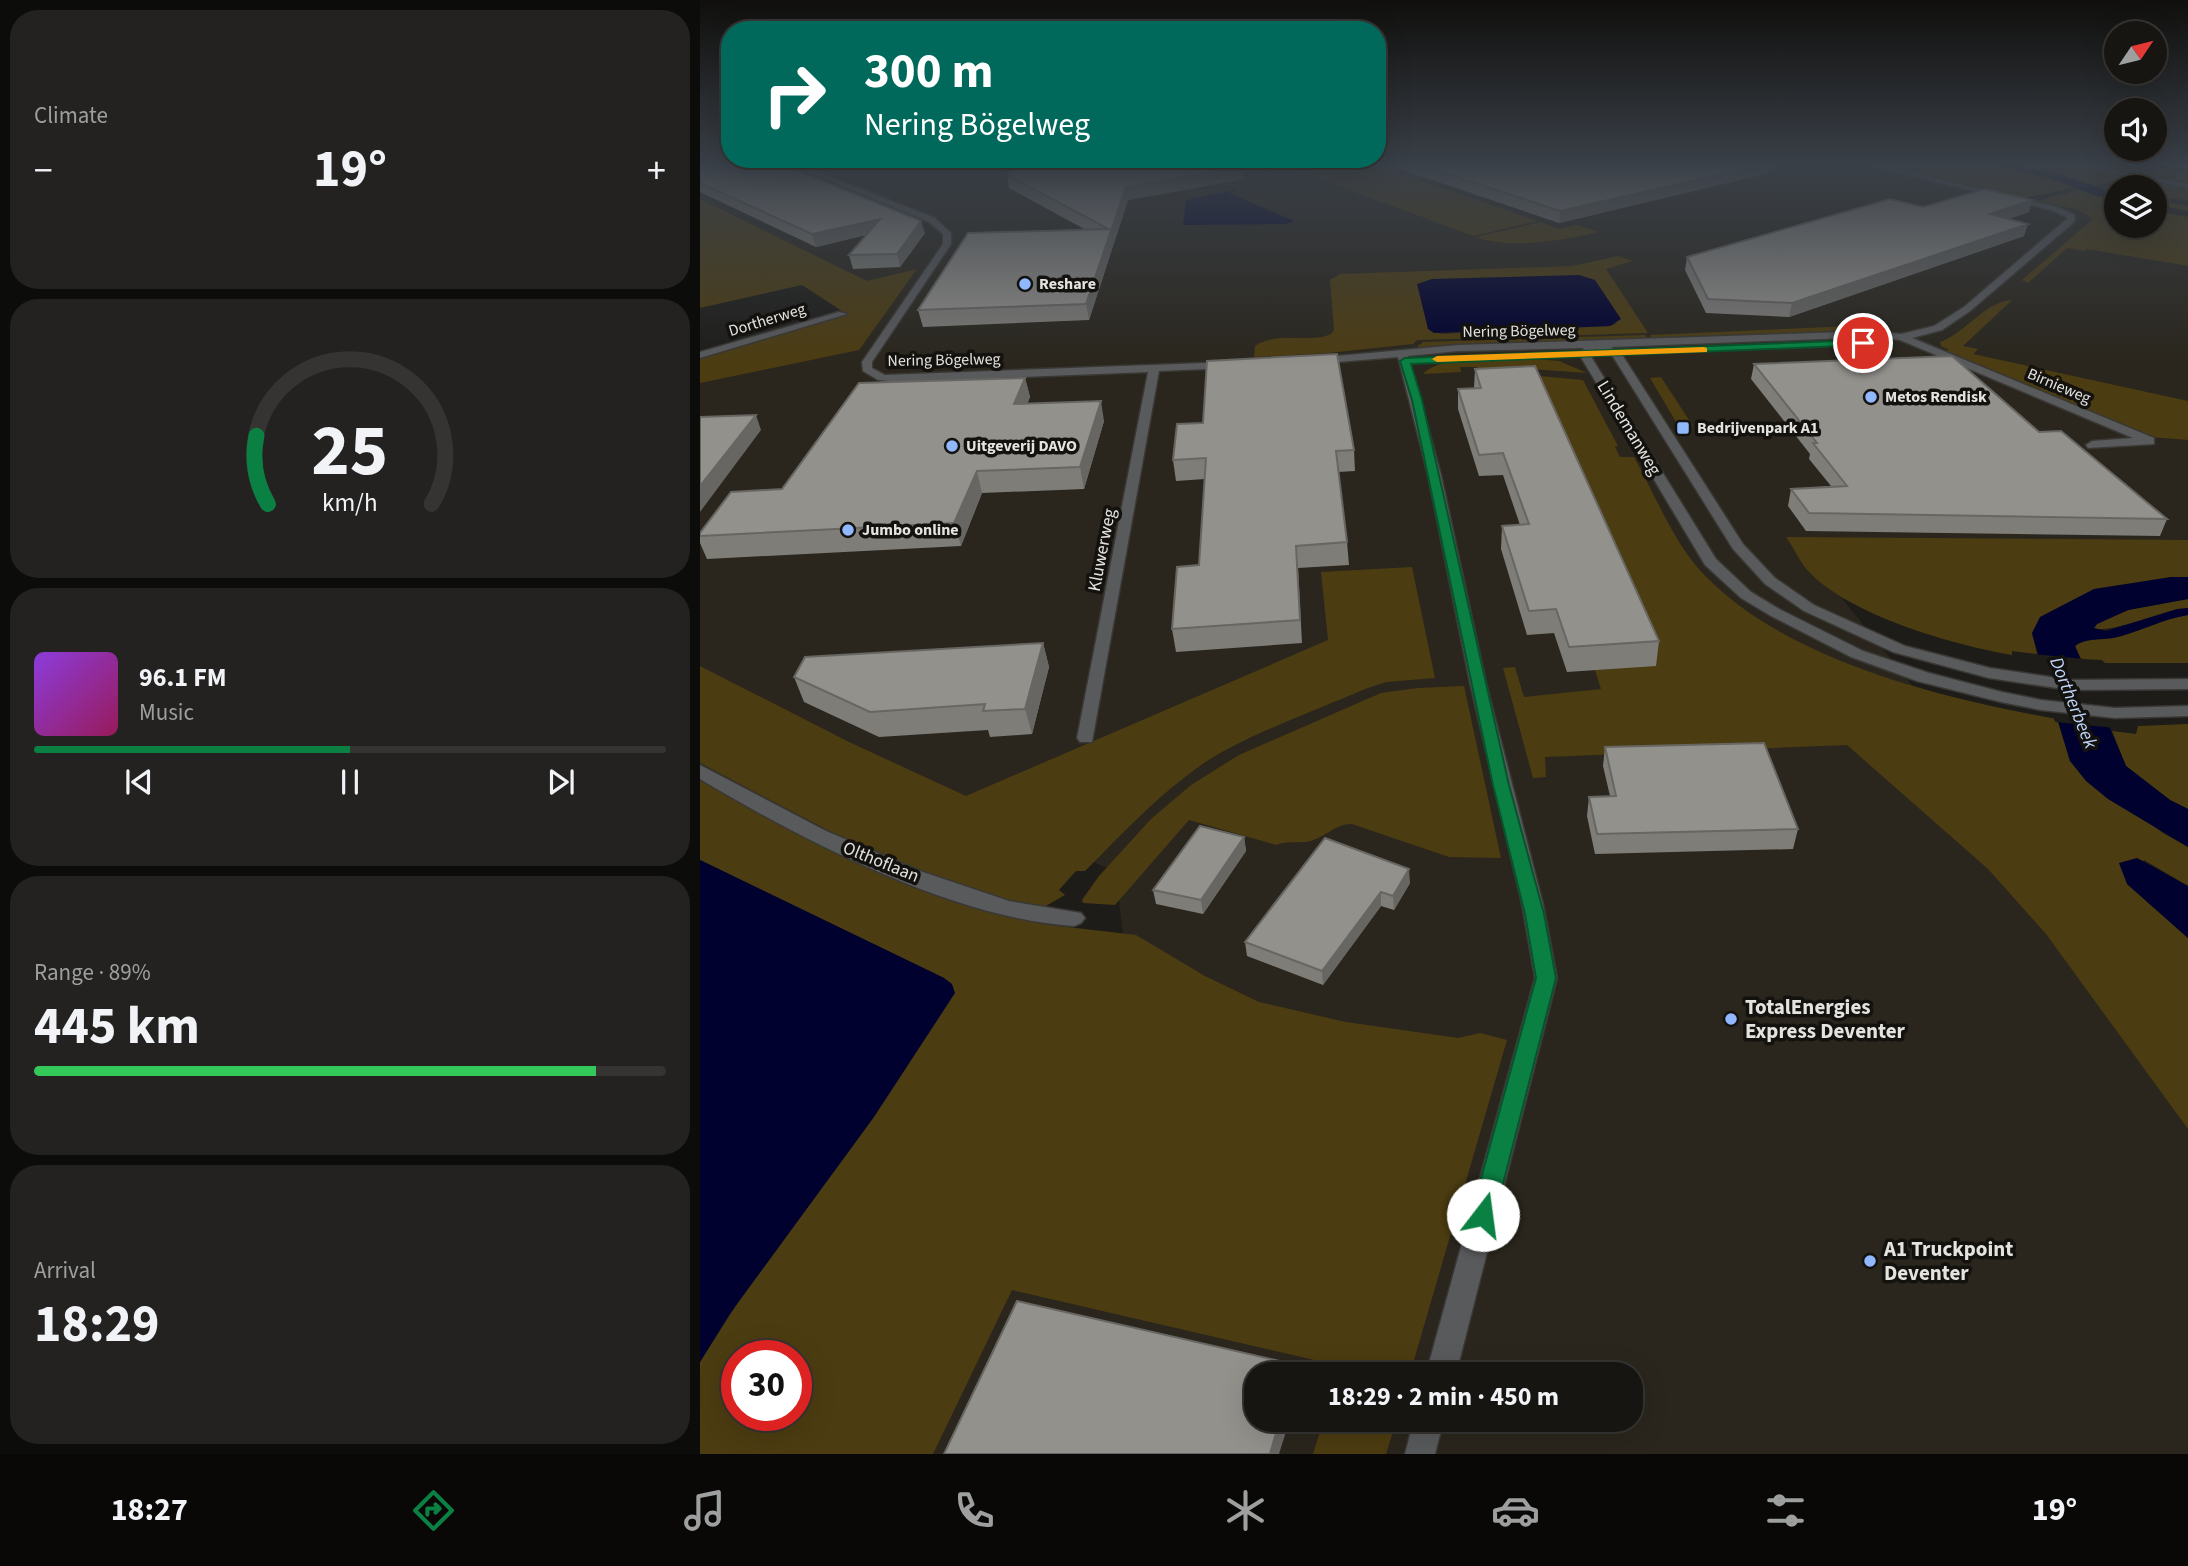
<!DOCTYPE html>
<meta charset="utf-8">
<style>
body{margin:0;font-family:"Source Sans 3",sans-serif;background:#232220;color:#f1f3f6;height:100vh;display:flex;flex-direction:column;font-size:26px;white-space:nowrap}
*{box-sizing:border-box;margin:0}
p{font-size:23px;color:#9e9f9f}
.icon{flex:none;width:38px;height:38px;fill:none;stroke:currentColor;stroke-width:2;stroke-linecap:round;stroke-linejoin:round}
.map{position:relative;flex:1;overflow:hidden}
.sheet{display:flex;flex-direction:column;gap:10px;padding:10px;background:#0c0c0a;width:700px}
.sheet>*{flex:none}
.guide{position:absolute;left:21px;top:21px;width:665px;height:147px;border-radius:28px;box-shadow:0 7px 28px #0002,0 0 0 2px #353432;background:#00695c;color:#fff;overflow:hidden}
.needle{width:46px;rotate:55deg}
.buttons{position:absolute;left:1404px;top:21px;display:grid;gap:14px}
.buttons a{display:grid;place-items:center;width:63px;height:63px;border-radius:50%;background:#161512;box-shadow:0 7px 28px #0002,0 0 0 2px #353432;font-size:35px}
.speed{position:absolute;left:21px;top:1340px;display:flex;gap:14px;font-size:35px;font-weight:700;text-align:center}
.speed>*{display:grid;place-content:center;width:91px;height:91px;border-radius:50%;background:#161512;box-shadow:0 7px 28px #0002,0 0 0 2px #353432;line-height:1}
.speed .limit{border:10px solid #d22;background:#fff;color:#111}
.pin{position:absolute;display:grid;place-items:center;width:60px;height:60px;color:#fff;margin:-30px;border:4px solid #fff;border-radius:50%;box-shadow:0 2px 7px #0007}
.me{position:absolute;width:77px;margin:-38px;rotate:15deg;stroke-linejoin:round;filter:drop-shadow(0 0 5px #0008)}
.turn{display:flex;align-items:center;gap:24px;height:147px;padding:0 28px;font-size:32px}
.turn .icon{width:91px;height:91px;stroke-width:2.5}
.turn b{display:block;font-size:49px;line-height:60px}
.big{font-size:52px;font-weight:700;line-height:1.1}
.sheet .tile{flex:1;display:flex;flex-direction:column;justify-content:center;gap:10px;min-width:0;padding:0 24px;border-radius:28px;background:#232220}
.sheet .dial{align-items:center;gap:0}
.dial svg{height:182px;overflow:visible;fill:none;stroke:#353432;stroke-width:7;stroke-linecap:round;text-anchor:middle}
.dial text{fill:#f1f3f6;stroke:none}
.song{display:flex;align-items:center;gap:21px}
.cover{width:84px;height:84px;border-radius:10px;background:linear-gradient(135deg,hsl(270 70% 55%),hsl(330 70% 35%))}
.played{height:7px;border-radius:4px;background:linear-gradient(90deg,#0b8043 50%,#353432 50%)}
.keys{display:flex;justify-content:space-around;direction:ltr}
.heat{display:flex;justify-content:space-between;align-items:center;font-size:38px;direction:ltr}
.charge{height:10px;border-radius:5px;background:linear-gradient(90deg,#34c759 89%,#353432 0)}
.trip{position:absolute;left:544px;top:1362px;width:399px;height:70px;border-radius:28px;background:#161512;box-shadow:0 7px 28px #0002,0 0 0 2px #353432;font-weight:700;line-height:70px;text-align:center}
.tab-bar{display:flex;height:112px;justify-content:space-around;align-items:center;background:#090807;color:#9e9f9f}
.tab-bar .icon{width:49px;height:49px}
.tab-bar .on{color:#0b8043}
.tab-bar b{font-size:32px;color:#f1f3f6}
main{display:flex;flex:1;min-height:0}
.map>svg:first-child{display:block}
.built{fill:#2a261d;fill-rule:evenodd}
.green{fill:#4c3c11;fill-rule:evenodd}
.water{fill:#00012f}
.pier{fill:#1d1c18}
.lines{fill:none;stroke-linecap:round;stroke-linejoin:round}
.minor-casing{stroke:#393834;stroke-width:3}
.motorway-casing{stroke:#393834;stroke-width:3}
.minor{fill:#595a5c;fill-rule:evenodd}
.motorway{fill:#b0b2b7;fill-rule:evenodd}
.wall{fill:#7e7d78}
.shaded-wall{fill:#676662}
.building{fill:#93918c;stroke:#676662;stroke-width:2}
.route{fill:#0b8043;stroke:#07532c;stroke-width:2}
.slow{fill:#f59e0b}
.poi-dot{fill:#91b8fd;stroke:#14120f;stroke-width:2.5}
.labels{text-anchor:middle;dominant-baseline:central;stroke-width:7;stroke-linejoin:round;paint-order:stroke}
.far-poi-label{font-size:16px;font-weight:bold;fill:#e4e3e0;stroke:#14120f;text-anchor:start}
.far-street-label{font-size:16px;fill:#e4e3e0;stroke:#14120f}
.street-label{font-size:18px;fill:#e4e3e0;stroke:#14120f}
.water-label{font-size:19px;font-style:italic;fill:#bfd5fc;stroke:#14120f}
.near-poi-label{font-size:21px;font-weight:bold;fill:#e4e3e0;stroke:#14120f;text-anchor:start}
</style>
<main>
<section class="sheet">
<div class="tile"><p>Climate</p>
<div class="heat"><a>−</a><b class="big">19°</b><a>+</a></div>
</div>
<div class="tile dial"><svg viewBox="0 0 100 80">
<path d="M14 69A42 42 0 1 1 86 69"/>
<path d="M14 69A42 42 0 0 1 9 39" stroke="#0b8043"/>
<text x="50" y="56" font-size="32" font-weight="700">25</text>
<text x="50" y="72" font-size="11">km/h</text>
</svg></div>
<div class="tile">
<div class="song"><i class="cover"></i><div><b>96.1 FM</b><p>Music</p></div></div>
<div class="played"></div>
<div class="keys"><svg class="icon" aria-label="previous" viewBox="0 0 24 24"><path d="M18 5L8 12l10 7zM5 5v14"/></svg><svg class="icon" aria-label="pause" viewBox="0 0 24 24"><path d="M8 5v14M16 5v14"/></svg><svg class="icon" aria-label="next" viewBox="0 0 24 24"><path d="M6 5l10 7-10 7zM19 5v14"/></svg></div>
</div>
<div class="tile"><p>Range · 89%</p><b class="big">445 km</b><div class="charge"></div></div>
<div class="tile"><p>Arrival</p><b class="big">18:29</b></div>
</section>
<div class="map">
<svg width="1488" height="1454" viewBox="0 0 1488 1454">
<rect width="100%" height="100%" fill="#1d1c18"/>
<path class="built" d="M 0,163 L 1186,163 L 1398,215 L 1400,221 L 1488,263 L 1488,549 L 1096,542 L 1243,723 L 1326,891 L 1488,1103 L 1488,1454 L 221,1454 L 428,982 L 416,872 L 255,802 L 0,675 L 0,382 L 153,351 L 165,284 L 0,202 ZM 556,1374 L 931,1374 L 931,1419 L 556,1419 Z"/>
<path class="green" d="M 577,163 L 669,163 L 838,221 L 773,236 Z
M 1177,163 L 1281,163 L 1329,172 L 1377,187 L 1325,198 Z
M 1310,163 L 1359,163 L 1429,178 L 1394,186 Z
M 1374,163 L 1433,163 L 1488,173 L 1488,184 Z
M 1438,179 L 1488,187 L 1488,201 L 1471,198 L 1470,203 L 1488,206 L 1488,211 L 1454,204 L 1454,187 L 1416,187 L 1416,194 L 1401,188 L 1428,184 Z
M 1378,190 L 1416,202 L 1416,226 L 1454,226 L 1454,211 L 1488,217 L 1488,266 L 1387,249 L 1384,251 L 1367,248 L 1328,283 L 1322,280 L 1393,219 L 1379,210 L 1338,201 Z
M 0,199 L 167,281 L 217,269 L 159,350 L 0,383 L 0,357 L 140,317 L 145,313 L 102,285 L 0,308 Z
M 841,222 L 859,229 L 877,225 L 899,232 C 865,240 809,250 776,237 Z
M 918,256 L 933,261 L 906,269 L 948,333 L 717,340 L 713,344 L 628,353 L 554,357 L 555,346 C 576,331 608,344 631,334 L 634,330 L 630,280 L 640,274 L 872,266 ZM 918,323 L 910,326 L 742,334 L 728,329 Z
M 1312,300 L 1263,346 L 1278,349 L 1273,354 L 1488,401 L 1488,440 L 1451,437 L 1245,351 L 1249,350 L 1241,346 L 1240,342 C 1267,332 1284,302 1312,300 Z
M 1175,325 L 1174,330 L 953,339 L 950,335 Z
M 945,335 L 947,338 L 718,348 L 718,345 L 722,344 L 722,342 Z
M 824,358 L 859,361 L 887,373 L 830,369 L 779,371 L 777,367 L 760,367 L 761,372 L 723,374 C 742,354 798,359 824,358 Z
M 828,375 L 883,380 L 918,446 L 915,447 L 920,457 L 934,457 C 954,493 971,536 998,568 C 1080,660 1241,698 1357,719 L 1370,761 L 1463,833 L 1488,847 L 1488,886 L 1444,860 L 1427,884 L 1488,938 L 1488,1129 L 1346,934 L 1288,869 L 1147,745 L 845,757 L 846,777 L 833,778 L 803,668 L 815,667 L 824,697 L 901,689 L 895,670 L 956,665 Z
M 961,377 L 993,426 L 979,427 L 950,378 Z
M 1086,537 L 1488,540 L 1488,577 L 1471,577 L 1332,633 L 1337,654 L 1312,651 L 1312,655 C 1254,645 1152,616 1110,573 C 1100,563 1094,548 1086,537 Z
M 712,567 L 735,678 L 686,682 L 665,689 C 615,711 548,734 504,763 C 460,793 423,833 385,871 L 376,871 L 359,890 L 365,895 L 344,907 L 316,904 L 243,882 L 152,843 L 0,763 L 0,666 L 149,742 L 266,796 L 628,640 L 621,572 Z
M 1488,599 L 1488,608 C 1468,610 1405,635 1394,628 L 1397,624 L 1428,610 Z
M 1488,615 L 1488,663 L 1405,663 L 1402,660 L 1381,659 L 1375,646 C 1384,638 1401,640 1413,638 C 1438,633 1461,619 1488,615 Z
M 764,686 L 801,858 L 749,857 L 652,824 C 635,824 626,837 610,841 C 598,844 587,840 576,845 L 489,820 L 415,905 L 383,903 L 382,900 L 399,876 L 451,819 L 491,785 L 539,755 L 681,693 L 718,688 Z
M 1488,724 L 1488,809 L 1470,800 L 1426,766 L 1412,731 L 1436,734 L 1438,726 Z
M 0,778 L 105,837 L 211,884 L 293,912 L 342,924 L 436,935 L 505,976 L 559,1002 L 646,1022 L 758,1038 L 780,1033 L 807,1040 L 710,1374 L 638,1374 L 640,1366 L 312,1290 L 233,1454 L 0,1454 L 0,1362 L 244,978 L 0,860 ZM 37,1356 L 96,1356 L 96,1416 L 37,1416 Z
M 624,1419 L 697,1419 L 686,1454 L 613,1454 Z"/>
<path class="water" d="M 1281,163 C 1327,163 1372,177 1416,193 L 1416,202 L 1345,177 Z
M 537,189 L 539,190 L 529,193 L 594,221 L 586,224 L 483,225 L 486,200 Z
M 879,275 L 895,280 L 921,319 L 910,326 L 734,333 L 728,329 L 717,284 L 732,279 Z
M 1471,577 L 1488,577 L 1488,599 L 1428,610 L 1397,624 L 1394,628 L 1406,631 L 1477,609 L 1488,608 L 1488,615 C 1461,619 1438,633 1413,638 C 1401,640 1384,638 1375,646 L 1426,766 L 1470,800 L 1488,809 L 1488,847 L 1408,799 L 1386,781 L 1370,761 L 1332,633 L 1340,617 L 1394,589 Z
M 1437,858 L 1488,886 L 1488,938 L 1427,884 L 1419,863 Z
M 0,860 L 244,978 L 252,984 L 255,993 L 174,1117 L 29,1315 L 0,1362 Z"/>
<path class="pier" d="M 1333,654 L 1385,659 L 1415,728 L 1355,722 Z"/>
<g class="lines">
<g class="minor-casing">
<path id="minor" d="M 86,163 L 95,163 L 235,218 L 251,233 L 251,244 L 172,362 L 172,368 L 185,375 L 530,362 L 535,365 L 530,368 L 459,371 L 392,742 L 380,742 L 377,738 L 448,372 L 198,382 L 178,380 L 163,371 L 162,362 L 243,244 L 243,234 L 229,222 Z
M 1160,163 L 1171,163 L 1357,207 L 1375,215 L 1374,222 L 1270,311 L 1242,330 L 1212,338 L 1454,438 L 1454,444 L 1388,448 L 1386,445 L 1392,441 L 1433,438 L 1200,340 L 1173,337 L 911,347 L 921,353 L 1043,544 L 1075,578 L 1114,605 L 1205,646 L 1290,668 L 1370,680 L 1488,679 L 1488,689 L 1370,690 L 1289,678 L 1193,652 L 1104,611 L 1065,584 L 1033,549 L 912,355 L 896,349 L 890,355 L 1016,559 L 1051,592 L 1081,610 L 1163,651 L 1229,673 L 1302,692 L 1341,700 L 1415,708 L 1488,706 L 1488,716 L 1415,718 L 1341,710 L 1301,702 L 1217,681 L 1151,657 L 1071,616 L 1041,598 L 1005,565 L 879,354 L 884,348 L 758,351 L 708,356 L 741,475 L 786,683 L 843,904 L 857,978 L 756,1374 L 726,1374 L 835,978 L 822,904 L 770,683 L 728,475 L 698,357 L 614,364 L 609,361 L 614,358 L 758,345 L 1173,331 L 1201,334 L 1234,326 L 1264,307 L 1368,218 L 1354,211 Z
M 1363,163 L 1377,163 L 1488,184 L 1488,188 Z
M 139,312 L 147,314 L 0,358 L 0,352 Z
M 0,765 L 126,831 L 220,871 L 309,901 L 381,913 L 385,918 L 381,923 L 374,926 C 254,919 102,840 0,779 Z
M 714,1419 L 744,1419 L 735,1454 L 705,1454 Z"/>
</g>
<g class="motorway-casing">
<path id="motorway" d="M 1465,163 L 1488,163 L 1488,169 Z"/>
</g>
<use href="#minor" class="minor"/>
<use href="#motorway" class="motorway"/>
</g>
<path class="wall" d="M 0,163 L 225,233 L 200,267 L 153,269 L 149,255 L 166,235 L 116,247 L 0,192 Z
M 262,163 L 276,163 L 272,168 Z
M 682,163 L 1071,163 L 1069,173 L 859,223 Z
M 543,166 L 544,179 L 428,200 L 389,320 L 223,327 L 218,310 L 386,230 L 309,188 L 307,175 Z
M 1223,207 L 1329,212 L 1309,219 L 1324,236 L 1089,317 L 1006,313 L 985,270 L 987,257 Z
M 1054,364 L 1339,432 L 1467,519 L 1460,536 L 1106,531 L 1088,506 L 1091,489 L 1131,486 L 1109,459 L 1110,454 L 1051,379 Z
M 775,369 L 959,641 L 956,666 L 867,672 L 854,633 L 827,635 L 801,549 L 802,526 L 820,525 L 803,475 L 779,476 L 758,409 L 758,389 L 774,388 Z
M 325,378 L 330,397 L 327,404 L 404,421 L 384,489 L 282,493 L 261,546 L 7,559 L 0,543 L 0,533 L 82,489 Z
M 654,450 L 655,471 L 638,472 L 647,542 L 649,565 L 598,568 L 602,643 L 476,652 L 472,629 L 499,565 L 505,479 L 476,481 L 473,460 Z
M 343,643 L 349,667 L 332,734 L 290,737 L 288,730 L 179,737 L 104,702 L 94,677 Z
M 905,747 L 1098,829 L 1093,849 L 895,854 L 887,816 L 889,797 L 910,796 L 903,766 Z
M 544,837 L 546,851 L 503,914 L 456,904 L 453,890 Z
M 710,883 L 694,910 L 681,906 L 623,985 L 547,956 L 545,942 Z"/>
<path class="shaded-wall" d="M 1071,163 L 1069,173 L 859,223 L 860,211 Z
M 543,166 L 544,179 L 428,200 L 389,320 L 386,304 L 426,187 Z
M 1332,200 L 1329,212 L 1287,226 L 1290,214 Z
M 180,219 L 183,231 L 116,247 L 112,234 Z
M 221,221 L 225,233 L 200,267 L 197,254 Z
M 1328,224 L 1324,236 L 1089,317 L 1092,303 Z
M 325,378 L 330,397 L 318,425 L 314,404 Z
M 401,401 L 404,421 L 384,489 L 380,467 Z
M 56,415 L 61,430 L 0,512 L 0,486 Z
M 277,471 L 282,493 L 261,546 L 254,523 Z
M 343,643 L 349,667 L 332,734 L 325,709 Z
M 544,837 L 546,851 L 503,914 L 501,900 Z
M 709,869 L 710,883 L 694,910 L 693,896 Z
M 681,892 L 681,906 L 623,985 L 622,971 Z
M 580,1419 L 590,1419 L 579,1454 L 570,1454 Z"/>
<path class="building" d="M 0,163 L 79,163 L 221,221 L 197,254 L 149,255 L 180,219 L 112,234 L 0,183 Z
M 315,163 L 534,163 L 543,166 L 426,187 L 386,304 L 218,310 L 268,233 L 409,229 L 307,175 Z
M 714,163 L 1070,163 L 860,211 Z
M 1285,189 L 1332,200 L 1290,214 L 1328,224 L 1092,303 L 1008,299 L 987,257 L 1190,199 L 1223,207 Z
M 637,354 L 654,450 L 636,451 L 647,542 L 596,546 L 600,620 L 472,629 L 477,567 L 499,565 L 506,458 L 473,460 L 477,424 L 503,423 L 507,361 Z
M 1252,356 L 1339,432 L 1361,431 L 1467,519 L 1109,513 L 1091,489 L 1147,486 L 1113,443 L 1117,443 L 1054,364 Z
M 835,366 L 959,641 L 869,647 L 856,609 L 829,611 L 802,526 L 829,524 L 803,453 L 779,455 L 758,389 L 781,388 L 775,369 Z
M 325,378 L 314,404 L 401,401 L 380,467 L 277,471 L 254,523 L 0,536 L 0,533 L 31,492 L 82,489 L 159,383 Z
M 56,415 L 0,486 L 0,417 Z
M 343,643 L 325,709 L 283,711 L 285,704 L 170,712 L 94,677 L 105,657 Z
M 1064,743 L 1098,829 L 897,834 L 889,797 L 916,796 L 905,747 Z
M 500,826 L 544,837 L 501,900 L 453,890 Z
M 625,838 L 709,869 L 693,896 L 681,892 L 622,971 L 545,942 Z
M 317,1301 L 597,1365 L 595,1374 L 556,1374 L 556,1419 L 580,1419 L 570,1454 L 244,1454 Z"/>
<linearGradient id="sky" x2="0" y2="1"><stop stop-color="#100f0d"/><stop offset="0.45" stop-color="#3a4048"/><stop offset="1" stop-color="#3a4048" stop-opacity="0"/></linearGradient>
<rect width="1488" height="366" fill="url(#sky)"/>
<path class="route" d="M 1163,340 L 1167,343 L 1166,345 L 711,364 L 722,400 L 809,785 L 844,914 L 856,978 L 795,1215 L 791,1223 L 783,1227 L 774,1223 L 771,1215 L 836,978 L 825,914 L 793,785 L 712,400 L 700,361 L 705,358 Z"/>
<path class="slow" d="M 1004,347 L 1007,348 L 1007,352 L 737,362 L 732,359 L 737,356 Z"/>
<g class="poi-dot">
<circle cx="325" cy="284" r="7"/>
<circle cx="1171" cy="397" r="7"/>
<rect x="976" y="421" width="14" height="14" rx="3.5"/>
<circle cx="252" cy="446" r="7"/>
<circle cx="148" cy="530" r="7"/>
<circle cx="1031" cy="1019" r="7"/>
<circle cx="1170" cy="1261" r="7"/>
</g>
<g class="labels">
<g class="far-poi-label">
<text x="339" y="284">Reshare</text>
<text x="1185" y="397">Metos Rendisk</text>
<text x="997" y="428">Bedrijvenpark A1</text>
<text x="266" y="446">Uitgeverij DAVO</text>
<text x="162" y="530">Jumbo online</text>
</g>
<g class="far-street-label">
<text transform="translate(67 320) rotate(-17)">Dortherweg</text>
<text transform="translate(819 331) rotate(-1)">Nering Bögelweg</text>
<text transform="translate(244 360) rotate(-1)">Nering Bögelweg</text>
<text transform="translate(1359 386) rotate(23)">Birnieweg</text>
</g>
<g class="street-label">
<text transform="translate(929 428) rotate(59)">Lindemanweg</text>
<text transform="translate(402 550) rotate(-79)">Kluwerweg</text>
<text transform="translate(181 862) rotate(22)">Olthoflaan</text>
</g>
<g class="water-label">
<text transform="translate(1373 703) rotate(68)">Dortherbeek</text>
</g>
<g class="near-poi-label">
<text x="1045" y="1007">TotalEnergies<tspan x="1045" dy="24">Express Deventer</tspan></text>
<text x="1184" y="1249">A1 Truckpoint<tspan x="1184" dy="24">Deventer</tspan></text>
</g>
</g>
</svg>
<div class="buttons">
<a><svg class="needle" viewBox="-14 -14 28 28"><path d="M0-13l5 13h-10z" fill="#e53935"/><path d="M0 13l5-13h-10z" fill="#9e9f9f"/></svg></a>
<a><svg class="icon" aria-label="sound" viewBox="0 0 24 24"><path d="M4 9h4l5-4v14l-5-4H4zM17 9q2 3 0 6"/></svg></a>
<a><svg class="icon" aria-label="layers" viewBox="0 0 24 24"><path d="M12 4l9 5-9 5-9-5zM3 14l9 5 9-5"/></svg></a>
</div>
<div class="speed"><div class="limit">30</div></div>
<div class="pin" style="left:1163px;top:343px;background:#d93025"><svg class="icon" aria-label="arrive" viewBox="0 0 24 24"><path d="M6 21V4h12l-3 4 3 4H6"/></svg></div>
<svg class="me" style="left:783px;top:1215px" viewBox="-20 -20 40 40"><circle r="19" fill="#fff"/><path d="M0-13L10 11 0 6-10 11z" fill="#0b8043"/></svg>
<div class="trip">18:29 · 2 min · 450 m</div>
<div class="guide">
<div class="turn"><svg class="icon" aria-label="right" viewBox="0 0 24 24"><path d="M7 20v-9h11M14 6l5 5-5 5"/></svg><div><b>300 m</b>Nering Bögelweg</div></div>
</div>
</div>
</main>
<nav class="tab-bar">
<b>18:27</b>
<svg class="icon on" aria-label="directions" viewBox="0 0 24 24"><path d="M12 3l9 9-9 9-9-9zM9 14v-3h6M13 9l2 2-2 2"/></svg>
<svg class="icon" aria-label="music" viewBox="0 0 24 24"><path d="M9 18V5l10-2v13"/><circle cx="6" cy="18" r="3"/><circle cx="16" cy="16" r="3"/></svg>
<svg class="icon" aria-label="phone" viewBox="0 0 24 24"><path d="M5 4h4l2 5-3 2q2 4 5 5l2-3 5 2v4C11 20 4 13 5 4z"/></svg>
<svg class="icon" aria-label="climate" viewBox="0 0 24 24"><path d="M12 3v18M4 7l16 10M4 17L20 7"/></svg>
<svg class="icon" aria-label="car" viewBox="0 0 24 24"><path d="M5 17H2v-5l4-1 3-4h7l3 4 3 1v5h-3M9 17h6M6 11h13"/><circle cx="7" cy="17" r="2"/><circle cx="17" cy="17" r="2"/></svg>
<svg class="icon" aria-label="filters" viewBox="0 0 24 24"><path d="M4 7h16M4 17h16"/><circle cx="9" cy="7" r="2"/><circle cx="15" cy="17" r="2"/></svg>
<b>19°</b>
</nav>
